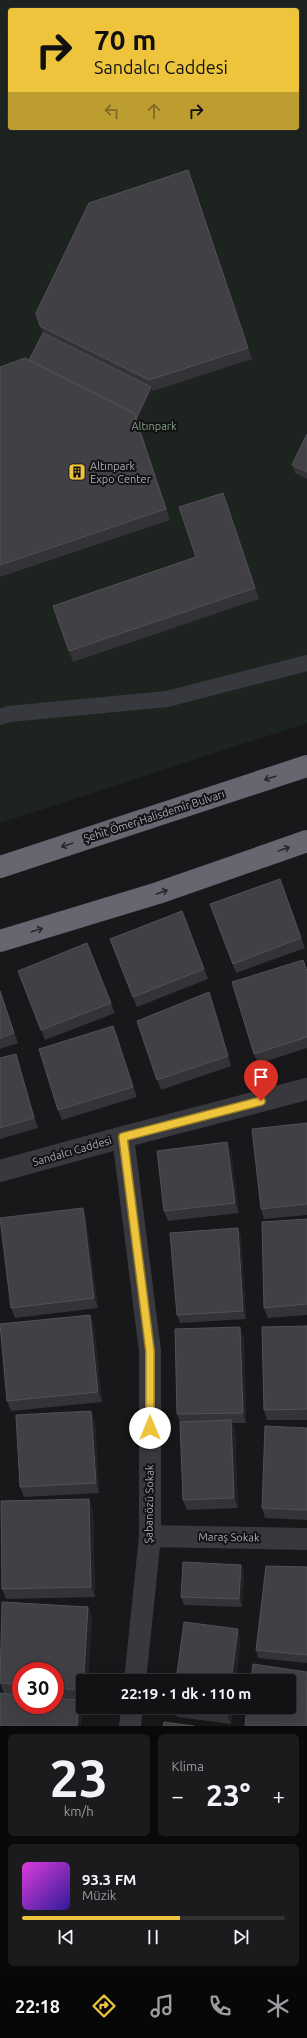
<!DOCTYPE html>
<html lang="tr">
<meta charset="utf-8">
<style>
body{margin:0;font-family:Ubuntu,sans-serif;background:#1b1a1c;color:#f1f3f6;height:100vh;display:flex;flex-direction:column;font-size:15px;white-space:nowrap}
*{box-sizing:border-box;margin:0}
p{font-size:13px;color:#9c9da0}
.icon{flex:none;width:22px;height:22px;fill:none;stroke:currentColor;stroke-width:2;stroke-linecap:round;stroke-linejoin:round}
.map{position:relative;height:1726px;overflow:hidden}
.drawer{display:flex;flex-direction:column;gap:8px;padding:8px;background:#0a090a;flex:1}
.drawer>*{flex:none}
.banner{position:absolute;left:8px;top:8px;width:291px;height:122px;border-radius:4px;box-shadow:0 4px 16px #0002,0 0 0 1px #313133;background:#edc43c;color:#111;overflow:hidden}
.speed{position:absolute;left:12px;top:1662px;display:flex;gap:8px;font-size:20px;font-weight:700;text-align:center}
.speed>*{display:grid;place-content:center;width:52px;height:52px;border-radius:50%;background:#121113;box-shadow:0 4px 16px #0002,0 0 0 1px #313133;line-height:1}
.speed .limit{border:6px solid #d22;background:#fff;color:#111}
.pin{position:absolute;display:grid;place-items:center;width:34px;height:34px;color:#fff;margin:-41px -17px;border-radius:50% 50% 50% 0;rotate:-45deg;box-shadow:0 0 4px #0007}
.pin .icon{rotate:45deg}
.me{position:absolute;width:44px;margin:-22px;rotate:0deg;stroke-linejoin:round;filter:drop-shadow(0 0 3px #0008)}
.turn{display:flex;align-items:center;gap:14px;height:84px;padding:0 20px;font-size:18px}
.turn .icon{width:52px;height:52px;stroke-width:2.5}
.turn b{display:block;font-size:28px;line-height:34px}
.lanes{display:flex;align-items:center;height:38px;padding:0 20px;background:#0003;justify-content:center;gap:20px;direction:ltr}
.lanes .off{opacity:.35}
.big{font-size:30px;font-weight:700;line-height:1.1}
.drawer .tile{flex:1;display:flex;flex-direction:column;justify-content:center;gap:6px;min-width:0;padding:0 14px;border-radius:6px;background:#1b1a1c}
.drawer .dial{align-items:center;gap:0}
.dial b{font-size:52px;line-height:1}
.song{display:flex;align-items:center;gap:12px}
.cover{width:48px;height:48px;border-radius:6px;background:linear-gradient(135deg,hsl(300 70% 55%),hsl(250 70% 35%))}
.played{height:4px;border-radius:2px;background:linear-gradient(90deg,#edc43c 60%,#313133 60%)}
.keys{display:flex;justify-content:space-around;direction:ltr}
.heat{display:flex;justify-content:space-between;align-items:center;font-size:22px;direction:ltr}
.drawer .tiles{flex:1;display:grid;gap:8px;grid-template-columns:1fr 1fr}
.tile:last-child{grid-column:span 2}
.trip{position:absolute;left:76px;top:1674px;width:220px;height:40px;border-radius:4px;background:#121113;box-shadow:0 4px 16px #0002,0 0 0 1px #313133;font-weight:700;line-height:40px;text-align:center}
.dock{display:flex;height:64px;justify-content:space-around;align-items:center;background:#070708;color:#9c9da0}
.dock .icon{width:28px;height:28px}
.dock .current{color:#edc43c}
.dock b{font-size:18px;color:#f1f3f6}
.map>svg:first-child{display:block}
.green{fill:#1d241f;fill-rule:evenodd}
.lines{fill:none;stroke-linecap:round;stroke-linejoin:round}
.lane{stroke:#38393e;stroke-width:16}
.street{stroke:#38393e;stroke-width:22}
.highway{stroke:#65666f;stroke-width:22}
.wall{fill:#343337}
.shaded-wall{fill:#232225}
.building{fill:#414045;stroke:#515157}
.oneway{stroke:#28272b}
.route-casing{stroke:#9a7f27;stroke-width:10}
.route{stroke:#edc43c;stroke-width:7}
.labels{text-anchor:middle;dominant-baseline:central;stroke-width:4;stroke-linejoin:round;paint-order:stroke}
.park-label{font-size:11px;fill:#82a387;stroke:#131214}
.poi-label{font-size:11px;fill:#aaadb9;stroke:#131214;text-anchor:start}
.street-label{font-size:11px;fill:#aaadb9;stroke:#131214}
</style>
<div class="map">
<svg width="307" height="1726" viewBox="0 0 307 1726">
<rect width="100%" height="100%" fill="#181719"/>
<path class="green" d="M 0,0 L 307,0 L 307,723 L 0,823 ZM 10,10 L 297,10 L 297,128 L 10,128 Z"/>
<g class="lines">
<path class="lane" d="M 0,717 L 9,714 L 167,699 L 307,663"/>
<path class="street" d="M 123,1137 L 150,1351 L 150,1536 L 135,1681
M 0,1171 L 123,1137 L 307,1089
M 150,1536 L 307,1539
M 130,1726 L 132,1707"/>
<path class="highway" d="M 0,867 L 307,766
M 0,941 L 158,893 L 307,841"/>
</g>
<path class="wall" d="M 192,181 L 252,359 L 153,391 L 137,424 L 170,520 L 0,577 L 0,367 L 29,360 L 43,333 L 40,326 Z
M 307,434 L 307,479 L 295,473 L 292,465 Z
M 223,493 L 259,599 L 73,662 L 53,606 L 196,557 Z
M 280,879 L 305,948 L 236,973 L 210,904 Z
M 182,911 L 208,979 L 137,1007 L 114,949 Z
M 303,960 L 307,970 L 307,1048 L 258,1064 L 254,1054 Z
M 18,971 L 111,1003 L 115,1013 L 45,1040 Z
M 0,991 L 18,1043 L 0,1049 Z
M 213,1002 L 231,1066 L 161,1090 L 137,1021 Z
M 117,1035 L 137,1097 L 62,1120 L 58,1110 Z
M 0,1058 L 19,1064 L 38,1128 L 0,1139 Z
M 307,1123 L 307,1215 L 264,1219 L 261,1209 Z
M 231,1152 L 239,1213 L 168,1221 L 164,1211 Z
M 83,1208 L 86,1218 L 98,1308 L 15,1318 L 11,1308 Z
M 307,1219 L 307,1315 L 268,1318 L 264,1308 Z
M 241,1236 L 246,1319 L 180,1323 L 177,1315 Z
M 94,1325 L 102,1402 L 11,1411 L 7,1401 Z
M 307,1326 L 307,1420 L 267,1420 L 264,1410 Z
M 244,1337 L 246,1423 L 232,1423 L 235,1430 L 238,1508 L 187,1510 L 183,1500 L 180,1422 L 177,1414 Z
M 95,1421 L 99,1493 L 24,1497 L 20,1487 Z
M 307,1428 L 307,1520 L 265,1518 L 262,1508 Z
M 93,1509 L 95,1597 L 6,1599 L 2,1589 Z
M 241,1565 L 244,1573 L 242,1607 L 184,1605 L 181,1597 Z
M 307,1567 L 307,1663 L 258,1658 L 256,1650 Z
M 88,1607 L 92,1617 L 88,1681 L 83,1681 L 83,1700 L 55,1697 L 55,1671 L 21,1671 L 21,1694 L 4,1693 L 0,1683 Z
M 173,1707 L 233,1707 L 231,1724 L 177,1717 Z"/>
<path class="shaded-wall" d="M 151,387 L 153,391 L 137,424 L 170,520 L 134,413 Z
M 209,992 L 213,1002 L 231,1066 L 228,1056 Z
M 113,1026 L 117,1035 L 137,1097 L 133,1087 Z
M 16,1054 L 19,1064 L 38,1128 L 34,1118 Z
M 227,1142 L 231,1152 L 239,1213 L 235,1203 Z
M 83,1208 L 86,1218 L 98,1308 L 94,1298 Z
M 238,1228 L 241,1236 L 246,1319 L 243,1311 Z
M 90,1315 L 94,1325 L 102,1402 L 98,1392 Z
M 240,1327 L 244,1337 L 246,1423 L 243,1413 Z
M 91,1411 L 95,1421 L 99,1493 L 96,1483 Z
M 231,1420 L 235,1430 L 238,1508 L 234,1498 Z
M 89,1499 L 93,1509 L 95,1597 L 91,1587 Z
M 241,1565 L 244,1573 L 242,1607 L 239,1599 Z
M 88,1607 L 92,1617 L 88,1681 L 83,1681 Z
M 238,1629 L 241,1639 L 236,1681 L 231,1681 Z
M 79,1700 L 82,1710 L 81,1726 L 77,1726 Z
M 228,1707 L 233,1707 L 231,1724 L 227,1714 Z"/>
<path class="building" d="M 188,170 L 248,348 L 149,380 L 40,326 L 36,313 L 89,203 Z
M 43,333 L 151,387 L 136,419 L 134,413 L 29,360 Z
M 25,358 L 134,413 L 166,509 L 0,565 L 0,367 Z
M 307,434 L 307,472 L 292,465 Z
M 223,493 L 255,588 L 69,651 L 53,606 L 196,557 L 179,507 Z
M 280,879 L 301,938 L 233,964 L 210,904 Z
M 182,911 L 204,969 L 133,997 L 110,939 Z
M 87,943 L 111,1003 L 41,1030 L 18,971 Z
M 303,960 L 307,971 L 307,1037 L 254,1054 L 232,982 Z
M 0,991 L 14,1033 L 0,1038 Z
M 209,992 L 228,1056 L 157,1080 L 137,1021 Z
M 113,1026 L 133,1087 L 58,1110 L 39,1049 Z
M 16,1054 L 34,1118 L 0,1128 L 0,1058 Z
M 307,1123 L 307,1204 L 261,1209 L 252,1129 Z
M 227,1142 L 235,1203 L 164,1211 L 157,1151 Z
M 83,1208 L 94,1298 L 11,1308 L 0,1218 Z
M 307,1219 L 307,1304 L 264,1308 L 262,1222 Z
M 238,1228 L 243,1311 L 177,1315 L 170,1233 Z
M 90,1315 L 98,1392 L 7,1401 L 0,1324 Z
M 307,1326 L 307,1409 L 264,1410 L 262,1327 Z
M 240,1327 L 243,1413 L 177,1414 L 175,1329 Z
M 91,1411 L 96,1483 L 20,1487 L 16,1415 Z
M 231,1420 L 234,1498 L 183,1500 L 180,1422 Z
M 265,1426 L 307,1428 L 307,1510 L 262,1508 Z
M 89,1499 L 91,1587 L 2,1589 L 1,1501 Z
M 183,1562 L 241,1565 L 239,1599 L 181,1597 Z
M 266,1566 L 307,1567 L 307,1655 L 256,1650 Z
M 2,1602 L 88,1607 L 83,1690 L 55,1688 L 55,1671 L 21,1671 L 21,1685 L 0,1683 Z
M 184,1622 L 238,1629 L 231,1681 L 176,1681 Z
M 253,1664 L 307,1672 L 307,1726 L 245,1726 L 247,1707 L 289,1707 L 289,1681 L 251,1681 Z
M 0,1693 L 21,1695 L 21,1705 L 55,1705 L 55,1698 L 79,1700 L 77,1726 L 0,1726 Z
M 175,1707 L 228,1707 L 227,1714 Z
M 164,1722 L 194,1726 L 163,1726 Z"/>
<defs><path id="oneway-shaft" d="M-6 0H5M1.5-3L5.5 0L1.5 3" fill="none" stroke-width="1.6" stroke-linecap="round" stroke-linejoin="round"/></defs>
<g class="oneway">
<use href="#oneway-shaft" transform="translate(270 778) rotate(162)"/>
<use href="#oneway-shaft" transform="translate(67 845) rotate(162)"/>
<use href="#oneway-shaft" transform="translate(284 849) rotate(-19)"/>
<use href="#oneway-shaft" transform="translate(162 892) rotate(-19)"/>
<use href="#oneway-shaft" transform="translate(37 930) rotate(-17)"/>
</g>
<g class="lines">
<g class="route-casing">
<path id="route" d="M 150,1428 L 150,1351 L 123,1137 L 261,1101"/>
</g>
<use href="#route" class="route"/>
</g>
<defs>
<g id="building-square" transform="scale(0.9)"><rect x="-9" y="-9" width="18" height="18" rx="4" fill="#edc43c" stroke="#131214"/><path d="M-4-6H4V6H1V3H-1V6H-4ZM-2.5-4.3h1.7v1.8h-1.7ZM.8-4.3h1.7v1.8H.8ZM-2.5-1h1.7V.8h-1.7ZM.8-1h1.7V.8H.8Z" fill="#111"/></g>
</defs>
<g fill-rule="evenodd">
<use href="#building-square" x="77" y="472"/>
</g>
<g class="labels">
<g class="park-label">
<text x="154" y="426">Altınpark</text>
</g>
<g class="poi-label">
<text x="90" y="466">Altınpark<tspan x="90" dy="13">Expo Center</tspan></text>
</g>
<g class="street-label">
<text transform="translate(154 816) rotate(-18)">Şehit Ömer Halisdemir Bulvarı</text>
<text transform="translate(72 1151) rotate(-16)">Sandalcı Caddesi</text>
<text transform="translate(149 1504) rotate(-89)">Şabanözü Sokak</text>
<text transform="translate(229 1537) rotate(1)">Maraş Sokak</text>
</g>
</g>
</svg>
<div class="speed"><div class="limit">30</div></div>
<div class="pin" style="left:261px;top:1101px;background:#d93025"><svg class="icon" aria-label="arrive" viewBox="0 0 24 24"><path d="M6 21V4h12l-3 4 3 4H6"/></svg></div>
<svg class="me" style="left:150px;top:1428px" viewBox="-20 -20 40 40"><circle r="19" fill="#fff"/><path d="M0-13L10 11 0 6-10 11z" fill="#edc43c"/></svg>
<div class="trip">22:19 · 1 dk · 110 m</div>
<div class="banner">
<div class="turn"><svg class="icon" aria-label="right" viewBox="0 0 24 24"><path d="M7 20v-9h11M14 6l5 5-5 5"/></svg><div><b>70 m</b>Sandalcı Caddesi</div></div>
<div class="lanes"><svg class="icon off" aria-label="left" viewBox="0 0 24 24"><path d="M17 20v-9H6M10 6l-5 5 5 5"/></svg><svg class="icon off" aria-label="ahead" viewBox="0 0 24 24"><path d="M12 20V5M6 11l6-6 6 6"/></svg><svg class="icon" aria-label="right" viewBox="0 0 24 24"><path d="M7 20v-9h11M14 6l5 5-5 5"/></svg></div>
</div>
</div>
<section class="drawer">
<div class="tiles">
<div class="tile dial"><b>23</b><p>km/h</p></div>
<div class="tile"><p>Klima</p>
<div class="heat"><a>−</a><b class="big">23°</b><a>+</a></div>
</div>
<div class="tile">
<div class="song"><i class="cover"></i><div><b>93.3 FM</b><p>Müzik</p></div></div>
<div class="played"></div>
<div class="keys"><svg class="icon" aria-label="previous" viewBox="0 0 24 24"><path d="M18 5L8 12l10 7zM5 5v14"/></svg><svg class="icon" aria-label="pause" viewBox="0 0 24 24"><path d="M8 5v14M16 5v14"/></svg><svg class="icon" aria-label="next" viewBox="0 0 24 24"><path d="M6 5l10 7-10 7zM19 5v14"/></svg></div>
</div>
</div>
</section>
<nav class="dock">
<b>22:18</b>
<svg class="icon current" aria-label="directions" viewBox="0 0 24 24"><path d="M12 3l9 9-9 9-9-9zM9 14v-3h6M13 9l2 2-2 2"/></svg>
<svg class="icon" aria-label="music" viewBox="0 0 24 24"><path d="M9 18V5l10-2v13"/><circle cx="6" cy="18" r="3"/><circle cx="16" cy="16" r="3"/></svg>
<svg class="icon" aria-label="phone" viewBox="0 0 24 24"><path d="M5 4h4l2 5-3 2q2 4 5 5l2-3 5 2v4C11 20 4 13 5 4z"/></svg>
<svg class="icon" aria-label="climate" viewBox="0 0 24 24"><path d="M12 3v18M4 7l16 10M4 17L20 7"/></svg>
</nav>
